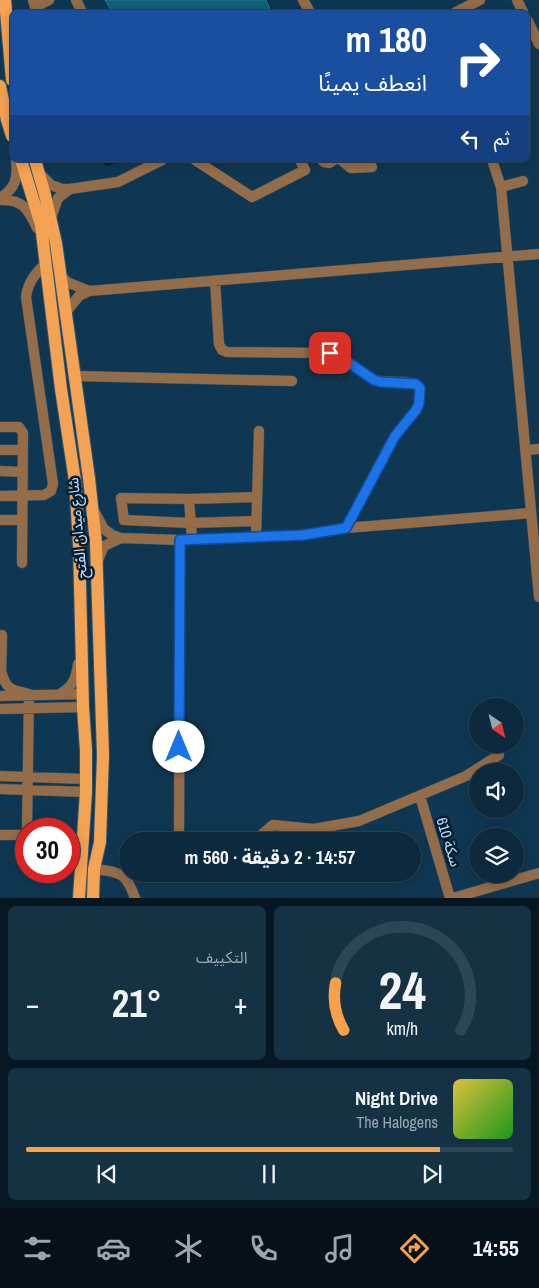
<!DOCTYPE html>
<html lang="ar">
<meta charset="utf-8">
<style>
body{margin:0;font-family:"Archivo Narrow","Noto Sans Arabic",sans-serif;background:#153144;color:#f1f3f6;direction:rtl;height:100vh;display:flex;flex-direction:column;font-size:19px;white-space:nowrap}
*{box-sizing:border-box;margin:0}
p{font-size:16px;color:#9aa6b0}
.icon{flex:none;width:28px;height:28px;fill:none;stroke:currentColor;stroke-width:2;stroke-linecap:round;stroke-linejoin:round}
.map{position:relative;height:898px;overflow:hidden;direction:ltr}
.panel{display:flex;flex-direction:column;gap:8px;padding:8px;background:#071722;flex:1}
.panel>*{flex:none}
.guide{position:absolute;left:10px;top:10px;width:520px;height:152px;border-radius:8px;box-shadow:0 2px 12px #0003,0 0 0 1px #2c4557;direction:rtl;background:#1a4fa0;color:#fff;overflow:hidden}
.needle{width:32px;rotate:145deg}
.fabs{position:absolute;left:469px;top:698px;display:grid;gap:10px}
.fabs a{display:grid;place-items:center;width:55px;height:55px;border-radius:50%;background:#0c293d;box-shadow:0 2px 12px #0003,0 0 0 1px #2c4557;font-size:25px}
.speed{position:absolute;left:15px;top:818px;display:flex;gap:10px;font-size:25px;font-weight:700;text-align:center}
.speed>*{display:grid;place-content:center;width:65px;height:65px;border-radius:50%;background:#0c293d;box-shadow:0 2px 12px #0003,0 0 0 1px #2c4557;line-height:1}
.speed .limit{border:8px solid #d22;background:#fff;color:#111}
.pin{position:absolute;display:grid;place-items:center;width:42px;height:42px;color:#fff;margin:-21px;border-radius:10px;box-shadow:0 2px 8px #0006}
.me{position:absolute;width:55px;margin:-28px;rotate:0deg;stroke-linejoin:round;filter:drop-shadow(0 0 4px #0008)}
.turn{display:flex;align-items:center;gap:18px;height:105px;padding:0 20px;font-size:22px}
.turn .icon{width:65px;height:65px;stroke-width:2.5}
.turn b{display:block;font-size:35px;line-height:42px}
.then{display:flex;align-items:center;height:48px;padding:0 20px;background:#0003;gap:10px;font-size:19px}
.big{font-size:38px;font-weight:700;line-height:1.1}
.panel .tile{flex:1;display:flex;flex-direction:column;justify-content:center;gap:8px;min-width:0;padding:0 18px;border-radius:8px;background:#153144}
.panel .dial{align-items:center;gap:0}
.dial svg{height:130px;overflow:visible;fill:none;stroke:#2c4557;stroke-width:7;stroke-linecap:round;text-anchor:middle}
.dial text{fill:#f1f3f6;stroke:none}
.song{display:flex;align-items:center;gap:15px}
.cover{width:60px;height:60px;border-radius:8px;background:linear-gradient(135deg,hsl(50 70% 55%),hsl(120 70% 35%))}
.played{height:5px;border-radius:2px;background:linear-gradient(90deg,#f8a14a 85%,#2c4557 85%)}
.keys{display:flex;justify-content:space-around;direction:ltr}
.heat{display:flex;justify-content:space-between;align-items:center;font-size:28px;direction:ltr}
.panel .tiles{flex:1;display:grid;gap:8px;grid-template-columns:1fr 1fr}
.tile:last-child{grid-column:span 2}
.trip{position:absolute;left:119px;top:832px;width:302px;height:50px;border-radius:25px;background:#0c293d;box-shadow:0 2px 12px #0003,0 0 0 1px #2c4557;font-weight:700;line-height:50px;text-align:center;direction:rtl}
.tab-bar{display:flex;height:80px;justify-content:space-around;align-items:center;background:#051018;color:#9aa6b0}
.tab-bar .icon{width:35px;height:35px}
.tab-bar .selected{color:#f8a14a}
.tab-bar b{font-size:22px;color:#f1f3f6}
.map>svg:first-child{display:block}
.shadow{fill:#0007}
.building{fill:#106177;stroke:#287991}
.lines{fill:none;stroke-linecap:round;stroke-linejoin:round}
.minor-casing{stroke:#2f5670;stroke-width:11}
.major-casing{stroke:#2f5670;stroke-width:14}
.minor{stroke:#946c48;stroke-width:10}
.major{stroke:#f4a253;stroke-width:12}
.route-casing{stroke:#114b97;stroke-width:12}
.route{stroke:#1a73e8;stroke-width:9}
.labels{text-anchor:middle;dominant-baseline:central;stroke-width:5;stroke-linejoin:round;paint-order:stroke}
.street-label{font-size:15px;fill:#bee1fc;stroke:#001d32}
</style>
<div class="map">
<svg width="539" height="898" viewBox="0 0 539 898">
<rect width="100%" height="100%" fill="#103751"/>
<path class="shadow" d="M 107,0 L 268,0 L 274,12 L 113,12 Z
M 101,160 L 121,160 L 108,166 L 103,163 Z"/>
<path class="building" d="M 105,0 L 266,0 L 272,12 L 112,12 Z"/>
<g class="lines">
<g class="minor-casing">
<path id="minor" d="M 33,0 L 35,7 L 49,0
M 76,0 L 82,12
M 303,0 L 310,12
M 517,0 L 523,12
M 456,12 L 480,0
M 528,21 L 539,44
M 195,160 L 252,197 L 305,170 L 300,160
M 322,160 L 324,162 L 329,163 L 334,160
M 341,160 L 351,168 L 372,167
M 492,160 L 501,187 L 539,597
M 39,173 L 51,185 L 62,189 L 70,189 L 118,182 L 162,160
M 501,187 L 523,181
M 0,198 C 16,188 18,178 16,160
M 0,200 C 23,199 28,209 37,228
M 51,218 L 58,198 L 70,189
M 61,277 L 69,283 L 89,291
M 215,281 L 219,344 L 222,350 L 227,352 L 329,353 L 336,354 L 374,380 C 387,384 412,378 419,388 L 419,404 L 416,410 L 395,436 L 346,528
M 66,312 L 79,296 L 89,291 L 539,254
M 75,376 L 292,381
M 0,427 L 19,427 L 23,433 L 22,563
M 0,450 L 23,450
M 525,450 L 539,449
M 0,471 L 22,472
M 0,496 L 44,495 L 51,491 L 53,484 L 26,297 C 28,282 35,274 46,263
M 189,499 L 192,539
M 94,511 L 104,529 L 112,535 L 121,538 L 180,540 L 303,535 L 346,528 L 531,513
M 0,520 L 22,520
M 256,521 L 190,523 L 124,520 L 121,498 L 189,499 L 257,497
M 256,537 L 259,431
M 98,560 L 104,546 L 121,538
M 2,674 C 7,691 13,690 29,694 L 27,829
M 1,678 L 2,635
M 60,694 C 73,686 76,679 78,664
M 0,696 L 83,694
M 0,709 L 83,707
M 0,776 L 86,779
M 0,789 L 86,792
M 420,796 L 450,898
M 0,835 L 26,835
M 179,841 L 180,540
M 255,841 L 255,840 L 273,825 L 314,829 L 359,821 L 466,776 L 499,755
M 94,869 C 120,872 126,872 135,898
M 258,874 L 259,877
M 453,898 L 539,873"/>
</g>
<g class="major-casing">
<path id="major" d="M 5,0 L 12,80
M 0,86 L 7,120 L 12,136
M 21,160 L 41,225 L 61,389 L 75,481 L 79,544 L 83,707 L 86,751 L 86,792 L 79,898
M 35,160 L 45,195 L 56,243 L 89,478 L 96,543 L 103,755 L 100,842 L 94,869 L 93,898"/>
</g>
<use href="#minor" class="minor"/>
<use href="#major" class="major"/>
</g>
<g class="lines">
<g class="route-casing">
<path id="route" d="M 179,747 L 180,540 L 303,535 L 346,528 L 395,436 L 416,410 L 419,404 L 420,388 L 416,384 L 381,382 L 374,380 L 336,354 L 330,353"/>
</g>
<use href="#route" class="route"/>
</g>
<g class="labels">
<g class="street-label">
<text transform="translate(77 528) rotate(-95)">شارع ميدان الفتح</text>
<text transform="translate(449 842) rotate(73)">سكة 610</text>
</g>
</g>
</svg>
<div class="fabs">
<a><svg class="needle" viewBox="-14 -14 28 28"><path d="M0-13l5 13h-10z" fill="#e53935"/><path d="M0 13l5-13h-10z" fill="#9aa6b0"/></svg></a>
<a><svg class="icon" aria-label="sound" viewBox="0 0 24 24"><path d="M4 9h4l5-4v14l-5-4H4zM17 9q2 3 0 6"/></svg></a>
<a><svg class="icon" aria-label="layers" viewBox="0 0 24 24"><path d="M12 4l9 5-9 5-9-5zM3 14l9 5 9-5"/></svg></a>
</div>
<div class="speed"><div class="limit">30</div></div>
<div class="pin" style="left:330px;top:353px;background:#d93025"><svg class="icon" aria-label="arrive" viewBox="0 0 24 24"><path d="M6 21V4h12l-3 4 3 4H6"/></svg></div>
<svg class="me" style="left:179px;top:747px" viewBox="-20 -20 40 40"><circle r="19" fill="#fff"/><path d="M0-13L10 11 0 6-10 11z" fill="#1a73e8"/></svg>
<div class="trip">14:57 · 2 دقيقة · 560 m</div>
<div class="guide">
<div class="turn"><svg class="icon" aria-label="right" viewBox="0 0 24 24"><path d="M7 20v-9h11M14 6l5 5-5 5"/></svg><div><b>180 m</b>انعطف يمينًا</div></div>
<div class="then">ثم<svg class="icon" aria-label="left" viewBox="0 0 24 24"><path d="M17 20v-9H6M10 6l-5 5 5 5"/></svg></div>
</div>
</div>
<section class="panel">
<div class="tiles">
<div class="tile dial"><svg viewBox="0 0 100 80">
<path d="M14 69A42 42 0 1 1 86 69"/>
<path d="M14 69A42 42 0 0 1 9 40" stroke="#f8a14a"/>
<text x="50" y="56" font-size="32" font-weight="700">24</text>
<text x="50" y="72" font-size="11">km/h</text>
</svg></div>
<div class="tile"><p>التكييف</p>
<div class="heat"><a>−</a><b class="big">21°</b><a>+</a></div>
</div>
<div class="tile">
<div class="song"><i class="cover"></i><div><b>Night Drive</b><p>The Halogens</p></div></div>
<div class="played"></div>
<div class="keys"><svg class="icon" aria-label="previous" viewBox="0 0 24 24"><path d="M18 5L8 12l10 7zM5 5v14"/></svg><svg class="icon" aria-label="pause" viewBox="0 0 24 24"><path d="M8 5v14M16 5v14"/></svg><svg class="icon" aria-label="next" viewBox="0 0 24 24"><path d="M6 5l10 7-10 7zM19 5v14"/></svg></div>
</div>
</div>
</section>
<nav class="tab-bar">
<b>14:55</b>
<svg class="icon selected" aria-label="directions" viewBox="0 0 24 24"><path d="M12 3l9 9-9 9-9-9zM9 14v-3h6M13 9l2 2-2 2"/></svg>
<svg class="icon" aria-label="music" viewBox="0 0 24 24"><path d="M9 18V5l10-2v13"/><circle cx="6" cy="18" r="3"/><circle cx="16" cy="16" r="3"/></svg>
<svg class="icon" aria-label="phone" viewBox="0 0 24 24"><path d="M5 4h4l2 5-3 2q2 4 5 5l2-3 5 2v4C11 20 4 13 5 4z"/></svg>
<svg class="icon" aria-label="climate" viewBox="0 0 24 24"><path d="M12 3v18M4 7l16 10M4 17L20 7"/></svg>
<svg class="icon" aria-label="car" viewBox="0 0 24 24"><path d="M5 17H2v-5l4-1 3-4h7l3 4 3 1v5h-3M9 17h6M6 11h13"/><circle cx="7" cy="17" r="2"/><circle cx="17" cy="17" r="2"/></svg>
<svg class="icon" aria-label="filters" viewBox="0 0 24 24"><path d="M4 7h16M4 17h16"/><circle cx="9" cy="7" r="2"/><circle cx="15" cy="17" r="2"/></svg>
</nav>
